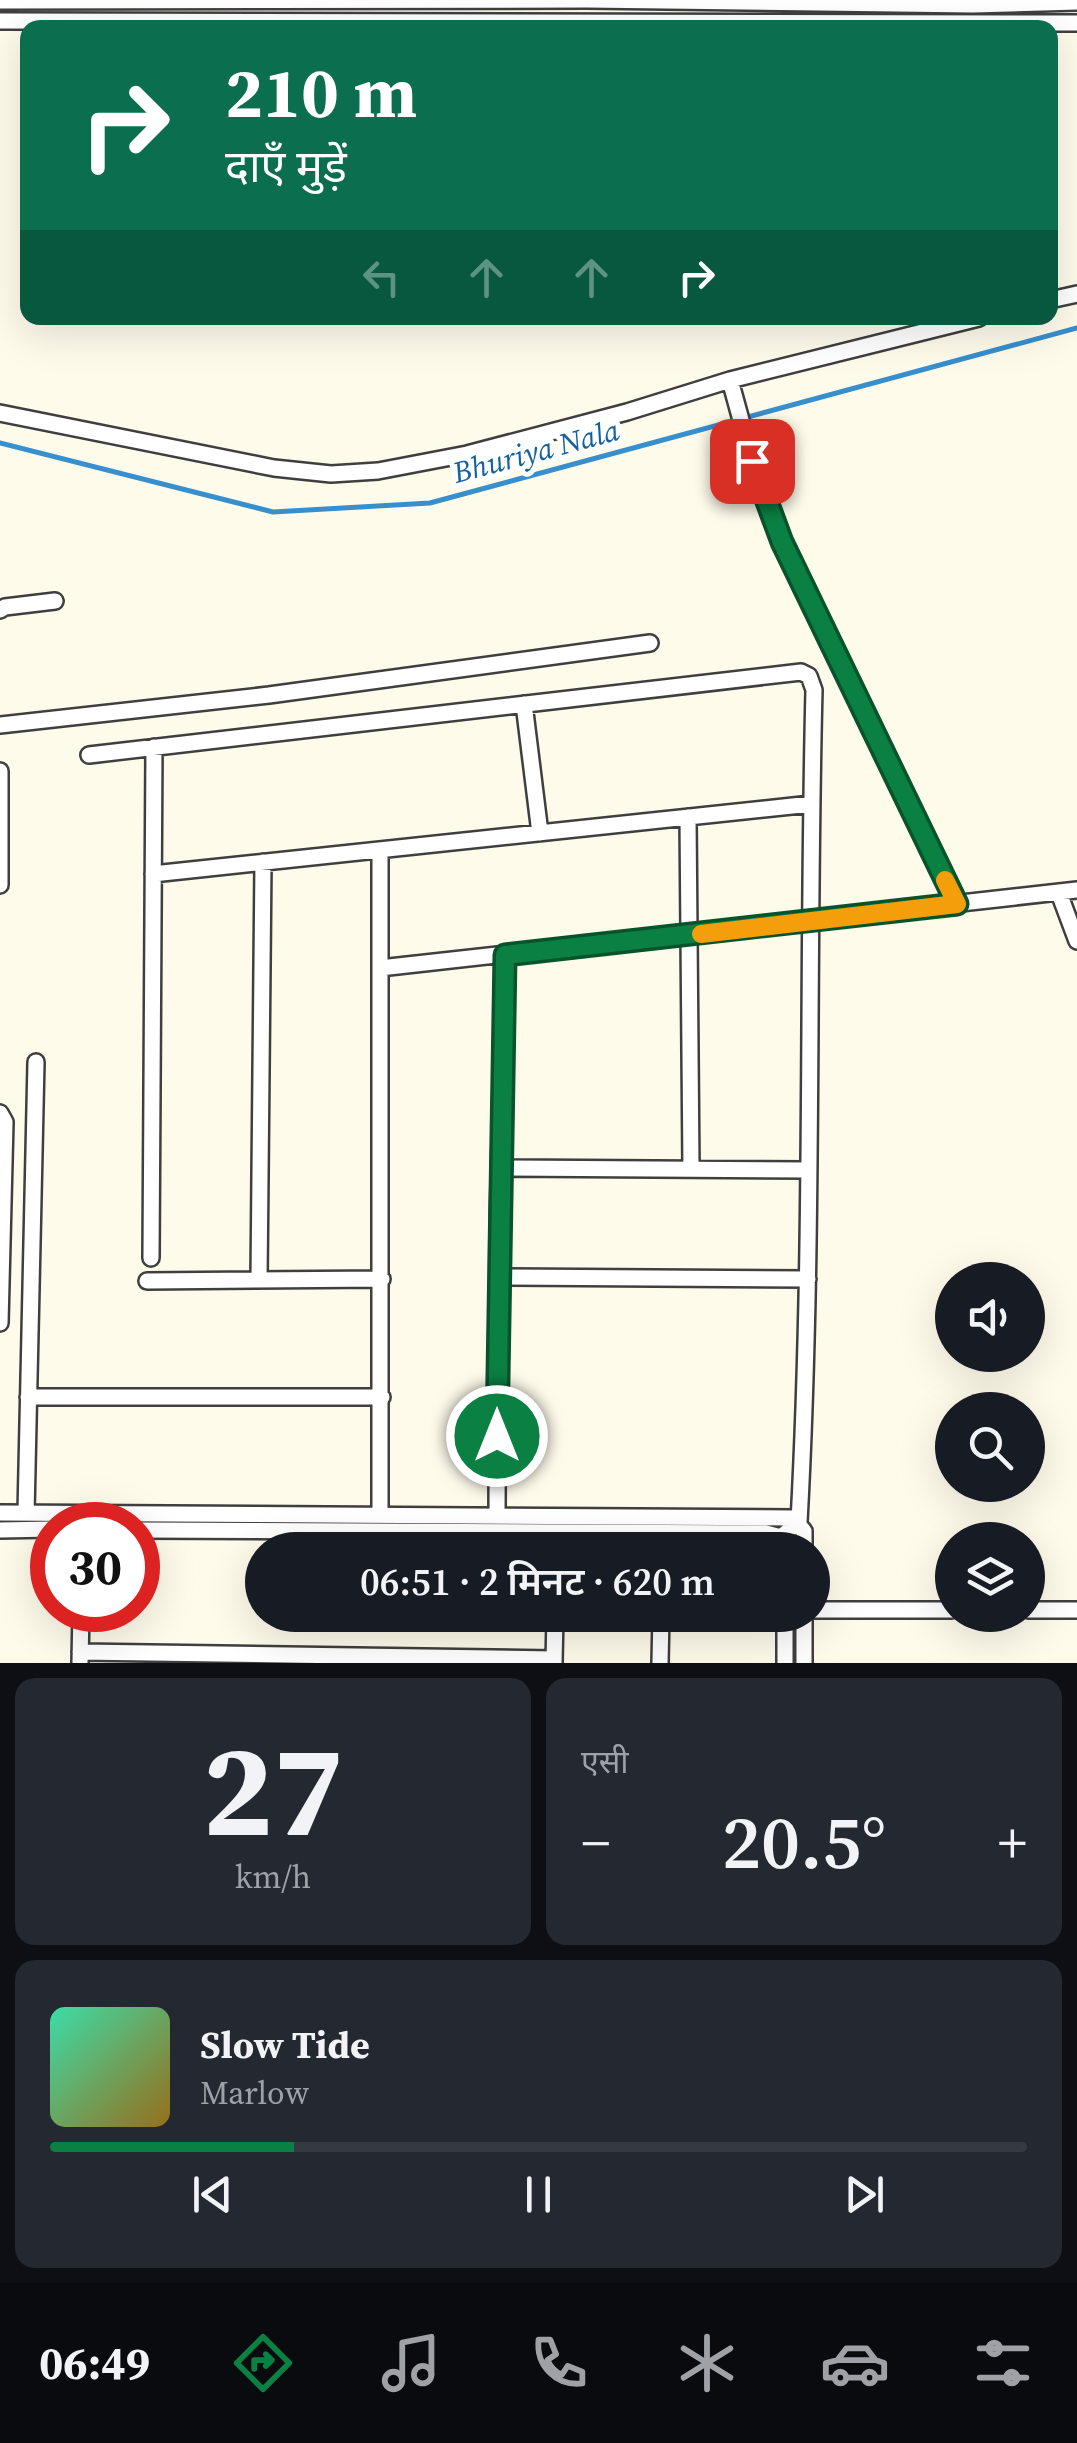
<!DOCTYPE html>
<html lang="hi">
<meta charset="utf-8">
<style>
body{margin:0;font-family:"Source Serif 4","Noto Sans Devanagari",serif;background:#242831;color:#f1f3f6;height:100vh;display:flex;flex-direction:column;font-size:38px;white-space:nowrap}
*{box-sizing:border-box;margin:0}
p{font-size:32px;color:#9ea1a6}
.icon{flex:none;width:55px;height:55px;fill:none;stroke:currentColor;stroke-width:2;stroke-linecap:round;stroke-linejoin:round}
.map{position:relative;height:1663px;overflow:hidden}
.panel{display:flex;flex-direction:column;gap:15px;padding:15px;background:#0d0f14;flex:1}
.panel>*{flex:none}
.banner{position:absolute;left:20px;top:20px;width:1038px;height:305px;border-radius:20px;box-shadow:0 10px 40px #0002;background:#0b6e4f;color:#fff;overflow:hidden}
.tools{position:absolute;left:935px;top:1262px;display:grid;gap:20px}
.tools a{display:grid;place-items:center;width:110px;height:110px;border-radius:50%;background:#171b24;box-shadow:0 10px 40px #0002;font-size:50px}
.speed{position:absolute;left:30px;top:1502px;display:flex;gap:20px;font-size:50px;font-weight:700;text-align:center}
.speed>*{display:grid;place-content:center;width:130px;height:130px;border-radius:50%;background:#171b24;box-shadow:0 10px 40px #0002;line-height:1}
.speed .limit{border:15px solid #d22;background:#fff;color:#111}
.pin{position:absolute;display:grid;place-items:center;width:85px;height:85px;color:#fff;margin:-42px;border-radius:20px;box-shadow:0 5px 15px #0006}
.me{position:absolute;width:110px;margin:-55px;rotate:0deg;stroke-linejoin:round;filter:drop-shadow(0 0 8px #0008)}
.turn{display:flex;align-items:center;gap:35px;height:210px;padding:0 40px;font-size:45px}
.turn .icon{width:130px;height:130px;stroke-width:2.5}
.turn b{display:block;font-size:70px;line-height:85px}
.lanes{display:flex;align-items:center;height:95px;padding:0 40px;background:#0003;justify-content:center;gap:50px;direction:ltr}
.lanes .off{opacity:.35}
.big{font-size:75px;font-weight:600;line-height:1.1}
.panel .tile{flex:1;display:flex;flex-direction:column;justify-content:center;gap:15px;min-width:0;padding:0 35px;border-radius:20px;background:#242831}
.panel .dial{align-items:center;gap:0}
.dial b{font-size:130px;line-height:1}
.song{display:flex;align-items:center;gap:30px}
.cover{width:120px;height:120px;border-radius:15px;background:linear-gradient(135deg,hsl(160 70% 55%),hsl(40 70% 35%))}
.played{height:10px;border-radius:5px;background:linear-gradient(90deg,#0b8043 25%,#363941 25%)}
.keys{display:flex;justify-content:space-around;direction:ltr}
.heat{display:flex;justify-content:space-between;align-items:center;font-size:55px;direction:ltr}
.panel .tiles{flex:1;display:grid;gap:15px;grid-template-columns:1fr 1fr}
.tile:last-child{grid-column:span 2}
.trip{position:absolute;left:245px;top:1532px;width:585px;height:100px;border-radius:50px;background:#171b24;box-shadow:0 10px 40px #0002;font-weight:600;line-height:100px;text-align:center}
.tab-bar{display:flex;height:160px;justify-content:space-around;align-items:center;background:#090b0e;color:#9ea1a6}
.tab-bar .icon{width:70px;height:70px}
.tab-bar .selected{color:#0b8043}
.tab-bar b{font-size:45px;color:#f1f3f6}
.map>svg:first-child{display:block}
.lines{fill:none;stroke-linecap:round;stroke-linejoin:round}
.stream{stroke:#378fcd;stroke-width:5}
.minor-casing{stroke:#3f3f3f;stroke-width:20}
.minor{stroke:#fff;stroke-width:15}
.route-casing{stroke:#07532c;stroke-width:25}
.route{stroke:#0b8043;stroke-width:18}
.slow{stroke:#f59e0b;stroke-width:18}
.labels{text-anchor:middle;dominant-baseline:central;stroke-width:10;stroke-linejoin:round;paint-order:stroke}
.water-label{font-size:30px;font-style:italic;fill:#15609e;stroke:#fff}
</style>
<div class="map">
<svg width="1077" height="1663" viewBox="0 0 1077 1663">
<rect width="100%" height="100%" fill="#fffbeb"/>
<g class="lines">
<path class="stream" d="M 0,443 L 273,512 L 430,503 L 1077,328"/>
<g class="minor-casing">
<path id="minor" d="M 0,1 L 587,0 L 973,5 L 1077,2
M 0,21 L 1077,23
M 1050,300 L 1077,294
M 730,380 L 758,482 L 782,543 L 957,904
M 0,413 L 274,468 L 331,474 L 378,471 L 467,454 L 627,412 L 730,380 L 979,318
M 0,610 L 5,607 L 55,601
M 524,704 L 540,833
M 0,725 L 269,695 L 650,643
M 89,755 L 801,672 L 809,676 L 814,690 C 807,967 814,1245 799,1522 L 781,1537
M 0,771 L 0,885
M 688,817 L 691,1169
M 380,850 L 380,1515
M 153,874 L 811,804
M 1059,893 L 1077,941
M 380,968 L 1077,890
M 0,1113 L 5,1122 L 0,1323
M 500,1168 L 808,1170
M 151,1258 L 154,747
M 498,1277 L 808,1279
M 259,1280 L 263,862
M 147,1281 L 382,1279
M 28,1397 L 382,1397
M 0,1513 L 793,1518 L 804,1531 L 804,1550
M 26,1513 L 36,1062
M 497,1516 L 498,1225 L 505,955
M 0,1530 L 52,1529
M 138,1530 L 766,1533 L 781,1537 L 786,1550
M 812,1610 L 952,1610
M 1028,1610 L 1077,1610
M 80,1652 L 554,1659
M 80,1663 L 81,1610
M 554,1663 L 555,1615
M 660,1663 L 661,1615
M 785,1663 L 785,1615
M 804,1663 L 804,1615"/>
</g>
<use href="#minor" class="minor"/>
</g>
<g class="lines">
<g class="route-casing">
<path id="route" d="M 497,1436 L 505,955 L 957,904 L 782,542 L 752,461"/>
</g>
<use href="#route" class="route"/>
<path class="slow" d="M 701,934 L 957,904 L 945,880"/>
</g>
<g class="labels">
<g class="water-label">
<text transform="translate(536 451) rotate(-15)">Bhuriya Nala</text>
</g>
</g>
</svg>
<div class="tools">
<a><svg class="icon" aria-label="sound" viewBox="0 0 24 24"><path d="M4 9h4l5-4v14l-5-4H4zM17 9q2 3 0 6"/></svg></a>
<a><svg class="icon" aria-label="search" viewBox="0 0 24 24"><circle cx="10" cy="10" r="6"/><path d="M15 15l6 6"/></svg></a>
<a><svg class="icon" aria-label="layers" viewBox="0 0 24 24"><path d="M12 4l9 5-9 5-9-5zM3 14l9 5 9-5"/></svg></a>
</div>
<div class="speed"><div class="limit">30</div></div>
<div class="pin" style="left:752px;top:461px;background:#d93025"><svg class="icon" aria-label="arrive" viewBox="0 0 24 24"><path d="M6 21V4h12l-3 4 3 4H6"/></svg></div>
<svg class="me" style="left:497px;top:1436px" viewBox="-20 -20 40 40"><circle r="17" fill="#0b8043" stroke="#fff" stroke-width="3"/><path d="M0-11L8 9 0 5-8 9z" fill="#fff"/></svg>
<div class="trip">06:51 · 2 मिनट · 620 m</div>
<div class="banner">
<div class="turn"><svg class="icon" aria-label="right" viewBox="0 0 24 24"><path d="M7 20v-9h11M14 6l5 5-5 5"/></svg><div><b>210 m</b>दाएँ मुड़ें</div></div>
<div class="lanes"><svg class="icon off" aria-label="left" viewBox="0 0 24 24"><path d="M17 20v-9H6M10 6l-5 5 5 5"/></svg><svg class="icon off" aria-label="ahead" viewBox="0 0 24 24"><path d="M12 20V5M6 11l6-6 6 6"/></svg><svg class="icon off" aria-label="ahead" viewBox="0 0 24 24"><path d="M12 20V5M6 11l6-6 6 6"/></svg><svg class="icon" aria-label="right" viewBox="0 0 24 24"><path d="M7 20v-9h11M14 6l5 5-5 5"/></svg></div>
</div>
</div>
<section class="panel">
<div class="tiles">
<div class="tile dial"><b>27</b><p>km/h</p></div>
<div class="tile"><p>एसी</p>
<div class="heat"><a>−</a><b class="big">20.5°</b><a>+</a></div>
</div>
<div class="tile">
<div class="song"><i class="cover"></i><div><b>Slow Tide</b><p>Marlow</p></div></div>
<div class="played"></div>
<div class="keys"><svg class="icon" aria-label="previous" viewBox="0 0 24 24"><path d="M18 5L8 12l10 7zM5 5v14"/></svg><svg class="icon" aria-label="pause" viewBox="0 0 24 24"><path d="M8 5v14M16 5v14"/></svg><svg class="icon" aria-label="next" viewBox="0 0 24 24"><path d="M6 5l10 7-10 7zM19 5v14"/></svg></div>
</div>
</div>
</section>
<nav class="tab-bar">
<b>06:49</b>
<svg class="icon selected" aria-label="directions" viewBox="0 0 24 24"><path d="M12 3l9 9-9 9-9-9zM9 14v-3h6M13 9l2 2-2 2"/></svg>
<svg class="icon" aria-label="music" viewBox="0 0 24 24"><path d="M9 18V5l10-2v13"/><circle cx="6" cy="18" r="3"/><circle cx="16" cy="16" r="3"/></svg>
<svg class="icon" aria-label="phone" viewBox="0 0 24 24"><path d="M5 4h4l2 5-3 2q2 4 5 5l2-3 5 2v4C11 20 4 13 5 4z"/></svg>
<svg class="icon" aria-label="climate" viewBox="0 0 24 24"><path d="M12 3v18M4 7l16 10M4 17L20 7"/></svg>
<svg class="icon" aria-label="car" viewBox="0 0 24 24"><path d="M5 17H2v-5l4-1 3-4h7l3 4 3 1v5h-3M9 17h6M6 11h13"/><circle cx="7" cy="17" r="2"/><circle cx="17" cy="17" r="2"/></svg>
<svg class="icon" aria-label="filters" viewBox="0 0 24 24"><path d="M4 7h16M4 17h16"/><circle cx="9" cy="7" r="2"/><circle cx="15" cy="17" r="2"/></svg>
</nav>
